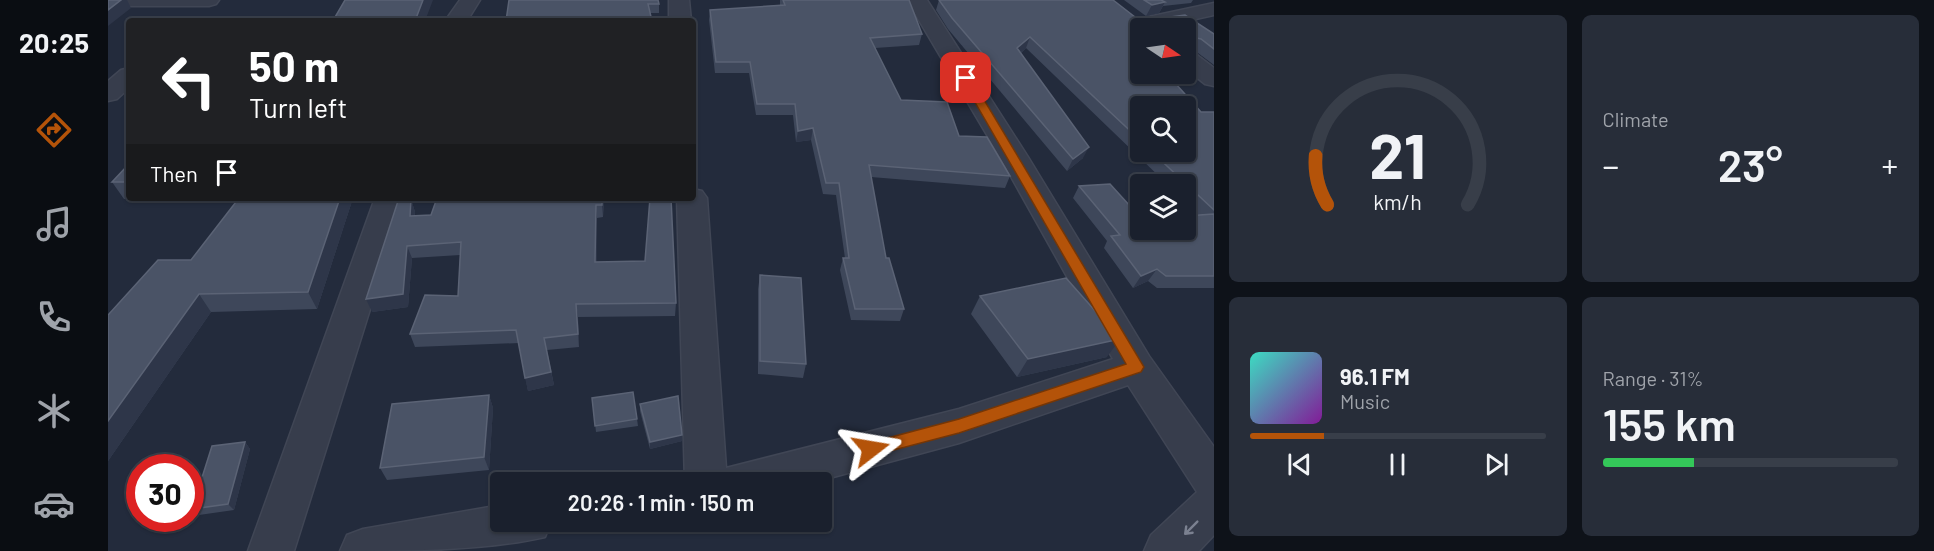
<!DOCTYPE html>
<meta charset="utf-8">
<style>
body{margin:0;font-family:Barlow,sans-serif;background:#272d39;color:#f1f3f6;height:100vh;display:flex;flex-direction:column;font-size:22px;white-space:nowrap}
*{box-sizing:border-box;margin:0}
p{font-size:20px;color:#9fa3aa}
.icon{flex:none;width:33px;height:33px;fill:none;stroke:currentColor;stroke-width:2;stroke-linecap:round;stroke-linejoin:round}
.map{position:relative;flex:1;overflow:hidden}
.sheet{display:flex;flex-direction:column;gap:15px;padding:15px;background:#0e1219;width:720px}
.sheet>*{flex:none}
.guide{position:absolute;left:18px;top:18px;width:570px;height:183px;border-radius:6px;box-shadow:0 2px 4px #0004,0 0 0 2px #383e49;background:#202124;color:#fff;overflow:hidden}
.needle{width:39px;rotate:103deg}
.tools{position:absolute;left:1022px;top:18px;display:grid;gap:12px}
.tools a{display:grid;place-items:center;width:66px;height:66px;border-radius:6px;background:#1a202d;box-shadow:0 2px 4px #0004,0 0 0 2px #383e49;font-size:30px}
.speed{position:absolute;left:18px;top:454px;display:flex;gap:12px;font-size:30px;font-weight:700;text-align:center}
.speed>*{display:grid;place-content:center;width:78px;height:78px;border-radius:50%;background:#1a202d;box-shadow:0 2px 4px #0004,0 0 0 2px #383e49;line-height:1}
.speed .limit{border:9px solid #d22;background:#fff;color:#111}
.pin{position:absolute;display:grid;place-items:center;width:51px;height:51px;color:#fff;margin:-26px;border-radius:12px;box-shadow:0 3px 9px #0006}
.me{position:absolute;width:66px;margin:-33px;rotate:76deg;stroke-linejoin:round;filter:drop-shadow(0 0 4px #0008)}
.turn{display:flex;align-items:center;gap:21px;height:126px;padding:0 24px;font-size:27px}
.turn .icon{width:78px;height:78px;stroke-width:2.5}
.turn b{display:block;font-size:42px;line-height:51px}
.then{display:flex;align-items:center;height:57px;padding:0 24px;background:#0003;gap:12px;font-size:22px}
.big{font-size:45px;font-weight:600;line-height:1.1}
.sheet .widget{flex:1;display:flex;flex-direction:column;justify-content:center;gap:9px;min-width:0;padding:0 21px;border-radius:9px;background:#272d39}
.sheet .dial{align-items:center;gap:0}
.dial svg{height:156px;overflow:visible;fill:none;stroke:#383e49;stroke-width:7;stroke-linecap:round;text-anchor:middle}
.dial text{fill:#f1f3f6;stroke:none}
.song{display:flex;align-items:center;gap:18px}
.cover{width:72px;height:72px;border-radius:9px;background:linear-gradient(135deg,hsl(170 70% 55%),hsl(290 70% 35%))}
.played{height:6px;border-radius:3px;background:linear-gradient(90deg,#b45309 25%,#383e49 25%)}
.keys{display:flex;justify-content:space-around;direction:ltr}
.heat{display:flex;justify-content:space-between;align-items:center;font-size:33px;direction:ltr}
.charge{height:9px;border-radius:4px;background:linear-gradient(90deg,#34c759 31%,#383e49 0)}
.sheet .tiles{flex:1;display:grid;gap:15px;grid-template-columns:repeat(2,1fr)}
.trip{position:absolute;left:382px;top:472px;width:342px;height:60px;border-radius:6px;background:#1a202d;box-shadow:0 2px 4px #0004,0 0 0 2px #383e49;font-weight:600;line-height:60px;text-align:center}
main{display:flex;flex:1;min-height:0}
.tabs{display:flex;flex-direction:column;width:108px;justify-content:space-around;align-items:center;background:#0a0d12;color:#9fa3aa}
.tabs .icon{width:42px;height:42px}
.tabs .current{color:#b45309}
.tabs b{font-size:27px;color:#f1f3f6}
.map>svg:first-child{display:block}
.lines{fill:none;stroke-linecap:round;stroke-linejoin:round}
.minor-casing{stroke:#404655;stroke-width:3}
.minor{fill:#373d4c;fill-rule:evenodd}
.wall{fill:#3e475a;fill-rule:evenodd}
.shaded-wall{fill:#2e3649}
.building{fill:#4a5366;stroke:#5b6375;stroke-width:1.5}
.oneway{stroke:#7b8190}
.route{fill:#b45309;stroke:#753606;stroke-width:1.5}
</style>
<main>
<nav class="tabs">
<b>20:25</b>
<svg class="icon current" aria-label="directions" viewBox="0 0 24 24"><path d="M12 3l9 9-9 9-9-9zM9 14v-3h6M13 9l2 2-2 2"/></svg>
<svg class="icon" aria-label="music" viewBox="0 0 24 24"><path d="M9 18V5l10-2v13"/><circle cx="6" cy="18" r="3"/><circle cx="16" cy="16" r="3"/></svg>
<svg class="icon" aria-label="phone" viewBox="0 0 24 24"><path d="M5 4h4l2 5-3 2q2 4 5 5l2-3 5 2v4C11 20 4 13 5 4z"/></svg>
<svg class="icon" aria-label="climate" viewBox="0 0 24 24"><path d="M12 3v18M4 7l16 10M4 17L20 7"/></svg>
<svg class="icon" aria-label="car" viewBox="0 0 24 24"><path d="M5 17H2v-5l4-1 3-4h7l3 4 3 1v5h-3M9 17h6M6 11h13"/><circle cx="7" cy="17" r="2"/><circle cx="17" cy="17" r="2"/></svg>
</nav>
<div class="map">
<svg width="1106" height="551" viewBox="0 0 1106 551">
<rect width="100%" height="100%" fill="#232b3c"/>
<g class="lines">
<g class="minor-casing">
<path id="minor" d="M 0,0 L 111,0 L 108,4 L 101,6 L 0,6 Z
M 352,0 L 372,0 L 359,21 L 337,21 Z
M 561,0 L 581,0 L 583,21 L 561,21 Z
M 799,0 L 819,0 L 920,157 L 1041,356 L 1106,447 L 1106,535 L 1091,551 L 1036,551 L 1043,535 L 1089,492 L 1020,385 L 851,443 L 703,483 L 577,483 L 569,198 L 585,198 L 585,189 L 594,191 L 599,198 L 618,468 L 851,409 L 1005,359 L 892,157 Z
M 1106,3 L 1106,15 L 1047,28 L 1032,28 L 1032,31 L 1023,25 L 1026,20 Z
M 1077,50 L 1085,52 L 1106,68 L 1106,86 L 1097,84 L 1077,68 Z
M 21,68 L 21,88 L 9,99 L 0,101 L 0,81 L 13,70 Z
M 267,198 L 297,198 L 186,551 L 140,551 Z
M 393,505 L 393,522 L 443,522 L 437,537 C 376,551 297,551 232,551 L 239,535 L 255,529 Z"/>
</g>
<use href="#minor" class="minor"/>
</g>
<path class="wall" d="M 401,0 L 551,4 L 551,13 L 542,13 Z
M 672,0 L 801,0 L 814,34 L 811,45 L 767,48 L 793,100 L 851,136 L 902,176 L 897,188 L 763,177 L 778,258 L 796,309 L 792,321 L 743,320 L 732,270 L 735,258 L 737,258 L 728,195 L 715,194 L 703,140 L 688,142 L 685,115 L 648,115 L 641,73 L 607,73 L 601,20 L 602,10 L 672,5 Z
M 831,0 L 1036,24 L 1038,24 L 1040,20 L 1106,34 L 1106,65 L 1086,50 L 1081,49 L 1081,57 L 1084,61 L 1078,72 L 1077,72 L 1077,28 L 1032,74 L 1093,112 L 1106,112 L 1106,288 L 1049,288 L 1040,281 L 1025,288 L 996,248 L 999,241 L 965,198 L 971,186 L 1032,230 L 1091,215 L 1077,202 L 1077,184 L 1059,184 L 918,48 L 913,53 L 975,158 L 959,171 L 840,29 L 828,10 ZM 1032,106 L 1077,152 L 1032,152 Z
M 1016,0 L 1085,0 L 1083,3 L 1055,6 L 1051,13 L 1038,16 Z
M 21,164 L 21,198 L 92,198 L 16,199 L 4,182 Z
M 131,198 L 245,198 L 209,309 L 103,312 L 0,461 L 0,315 L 83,260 Z
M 496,198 L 495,217 L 489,218 L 489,262 L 568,303 L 567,316 L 470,317 L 471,347 L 439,350 L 446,385 L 420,391 L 411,343 L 307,347 L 302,334 L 350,296 L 352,255 L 304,258 L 300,307 L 264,312 L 303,199 L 307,212 L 307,216 Z
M 652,275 L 698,364 L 695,378 L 650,374 L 650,289 Z
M 872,296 L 999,357 L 909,377 L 863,314 Z
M 381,395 L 385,408 L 381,470 L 279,480 L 272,468 Z
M 484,398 L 529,419 L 530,426 L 488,432 Z
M 532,404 L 574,441 L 542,449 L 532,411 Z
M 137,442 L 142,449 L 126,510 L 91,515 L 84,509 Z"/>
<path class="shaded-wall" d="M 13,0 L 19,0 L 23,8 L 0,26 L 0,10 Z
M 315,0 L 325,0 L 317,21 L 307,21 Z
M 1057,2 L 1051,13 L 1038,16 L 1044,5 Z
M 922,37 L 918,48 L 905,59 L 909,48 Z
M 705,128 L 703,140 L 688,142 L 690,131 Z
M 981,147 L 975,158 L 959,171 L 965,159 Z
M 232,198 L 245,198 L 209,309 L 200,292 Z
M 494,198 L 496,198 L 495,217 L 494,205 Z
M 303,199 L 307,212 L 306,229 L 302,216 Z
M 488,205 L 489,218 L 489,274 L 487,262 Z
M 299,246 L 304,258 L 300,307 L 264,312 L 258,299 Z
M 1049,269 L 1040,281 L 1025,288 L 1033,276 Z
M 91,294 L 103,312 L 0,461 L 0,421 Z
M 468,304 L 470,317 L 471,347 L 470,334 Z
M 1012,339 L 999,357 L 909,377 L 920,359 Z
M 443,372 L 446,385 L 420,391 L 417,378 Z
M 381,395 L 385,408 L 381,470 L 376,457 Z
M 574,435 L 574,441 L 542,449 L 542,442 Z
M 137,442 L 142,449 L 126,510 L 120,504 Z"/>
<path class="building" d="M 0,0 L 13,0 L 0,10 Z
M 237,0 L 315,0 L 307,21 L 145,21 L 226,19 Z
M 401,0 L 550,0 L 551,4 L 540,4 L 544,21 L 398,21 Z
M 675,0 L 801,0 L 814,34 L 762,38 L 793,100 L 839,102 L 851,136 L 879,137 L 902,176 L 761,165 L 778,258 L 781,258 L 796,309 L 747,309 L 735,258 L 741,258 L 731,183 L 718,183 L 705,128 L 690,131 L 687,104 L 649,104 L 642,62 L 608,62 L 602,10 L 677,5 Z
M 831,0 L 1005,0 L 1036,24 L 1039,24 L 1040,20 L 1077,15 L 1106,34 L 1106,49 L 1093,39 L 1084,37 L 1081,39 L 1081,57 L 1084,61 L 1077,61 L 1077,28 L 1032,28 L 1032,74 L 1059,74 L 1093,112 L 1106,112 L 1106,210 L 1044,152 L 1077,152 L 1077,106 L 1032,106 L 1032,140 L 922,37 L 909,48 L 981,147 L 965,159 L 844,18 Z
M 1036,0 L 1053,0 L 1057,2 L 1044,5 Z
M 21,164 L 21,182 L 4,182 Z
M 1002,184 L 1032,217 L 1032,230 L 1077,230 L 1077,216 L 1106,214 L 1106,276 L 1058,276 L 1049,269 L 1033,276 L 1003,236 L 1012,235 L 971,186 Z
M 131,198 L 232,198 L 200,292 L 91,294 L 0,421 L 0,315 L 50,260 L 83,260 Z
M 291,198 L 303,199 L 302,216 L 323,215 L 329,198 L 494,198 L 494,205 L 488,205 L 487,262 L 537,261 L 542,198 L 563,198 L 568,303 L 468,304 L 470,334 L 436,338 L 443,372 L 417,378 L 408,330 L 302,334 L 317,295 L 350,296 L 353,242 L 299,246 L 295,294 L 258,299 Z
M 652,275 L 693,278 L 698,364 L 652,361 Z
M 958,278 L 1012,339 L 920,359 L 872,296 Z
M 525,392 L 529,419 L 487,426 L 484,398 Z
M 381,395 L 376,457 L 272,468 L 284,404 Z
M 570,396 L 574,435 L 542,442 L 532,404 Z
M 137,442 L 120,504 L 84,509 L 104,446 Z"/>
<defs><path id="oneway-shaft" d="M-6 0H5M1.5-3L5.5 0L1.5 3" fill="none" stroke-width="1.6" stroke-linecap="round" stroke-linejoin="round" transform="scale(1.5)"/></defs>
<use class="oneway" href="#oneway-shaft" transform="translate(1083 528) rotate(135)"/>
<path class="route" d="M 854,76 L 863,78 L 1036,367 L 1033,372 L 851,433 L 763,456 L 757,454 L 754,449 L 757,444 L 851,419 L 1018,364 L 853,78 Z"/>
</svg>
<div class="tools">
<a><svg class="needle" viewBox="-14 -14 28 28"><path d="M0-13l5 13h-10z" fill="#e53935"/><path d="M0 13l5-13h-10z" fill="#9fa3aa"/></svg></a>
<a><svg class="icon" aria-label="search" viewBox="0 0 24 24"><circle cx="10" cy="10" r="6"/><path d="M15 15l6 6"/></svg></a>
<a><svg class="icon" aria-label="layers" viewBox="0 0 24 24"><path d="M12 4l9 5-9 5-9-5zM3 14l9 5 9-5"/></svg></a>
</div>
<div class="speed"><div class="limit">30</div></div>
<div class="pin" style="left:858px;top:78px;background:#d93025"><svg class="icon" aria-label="arrive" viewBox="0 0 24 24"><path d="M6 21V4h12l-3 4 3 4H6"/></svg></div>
<svg class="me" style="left:763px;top:449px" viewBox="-20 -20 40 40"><path d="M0-17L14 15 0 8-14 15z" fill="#b45309" stroke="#fff" stroke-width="4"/></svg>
<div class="trip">20:26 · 1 min · 150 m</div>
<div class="guide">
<div class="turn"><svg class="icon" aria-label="left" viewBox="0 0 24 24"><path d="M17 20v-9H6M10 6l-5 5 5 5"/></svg><div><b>50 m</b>Turn left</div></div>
<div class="then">Then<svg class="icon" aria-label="arrive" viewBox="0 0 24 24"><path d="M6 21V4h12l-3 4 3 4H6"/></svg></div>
</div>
</div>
<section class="sheet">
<div class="tiles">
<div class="widget dial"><svg viewBox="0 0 100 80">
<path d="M14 69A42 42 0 1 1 86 69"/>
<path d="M14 69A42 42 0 0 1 8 44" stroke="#b45309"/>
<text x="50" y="56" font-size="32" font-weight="700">21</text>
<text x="50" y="72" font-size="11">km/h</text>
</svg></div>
<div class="widget"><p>Climate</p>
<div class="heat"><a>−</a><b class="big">23°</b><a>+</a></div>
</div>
<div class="widget">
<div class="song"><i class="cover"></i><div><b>96.1 FM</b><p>Music</p></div></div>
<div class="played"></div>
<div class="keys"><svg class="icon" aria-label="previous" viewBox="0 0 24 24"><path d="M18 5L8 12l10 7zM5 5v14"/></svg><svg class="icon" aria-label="pause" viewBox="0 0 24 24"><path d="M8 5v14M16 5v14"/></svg><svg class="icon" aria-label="next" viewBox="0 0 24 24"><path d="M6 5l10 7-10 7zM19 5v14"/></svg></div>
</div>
<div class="widget"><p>Range · 31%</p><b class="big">155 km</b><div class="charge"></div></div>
</div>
</section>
</main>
